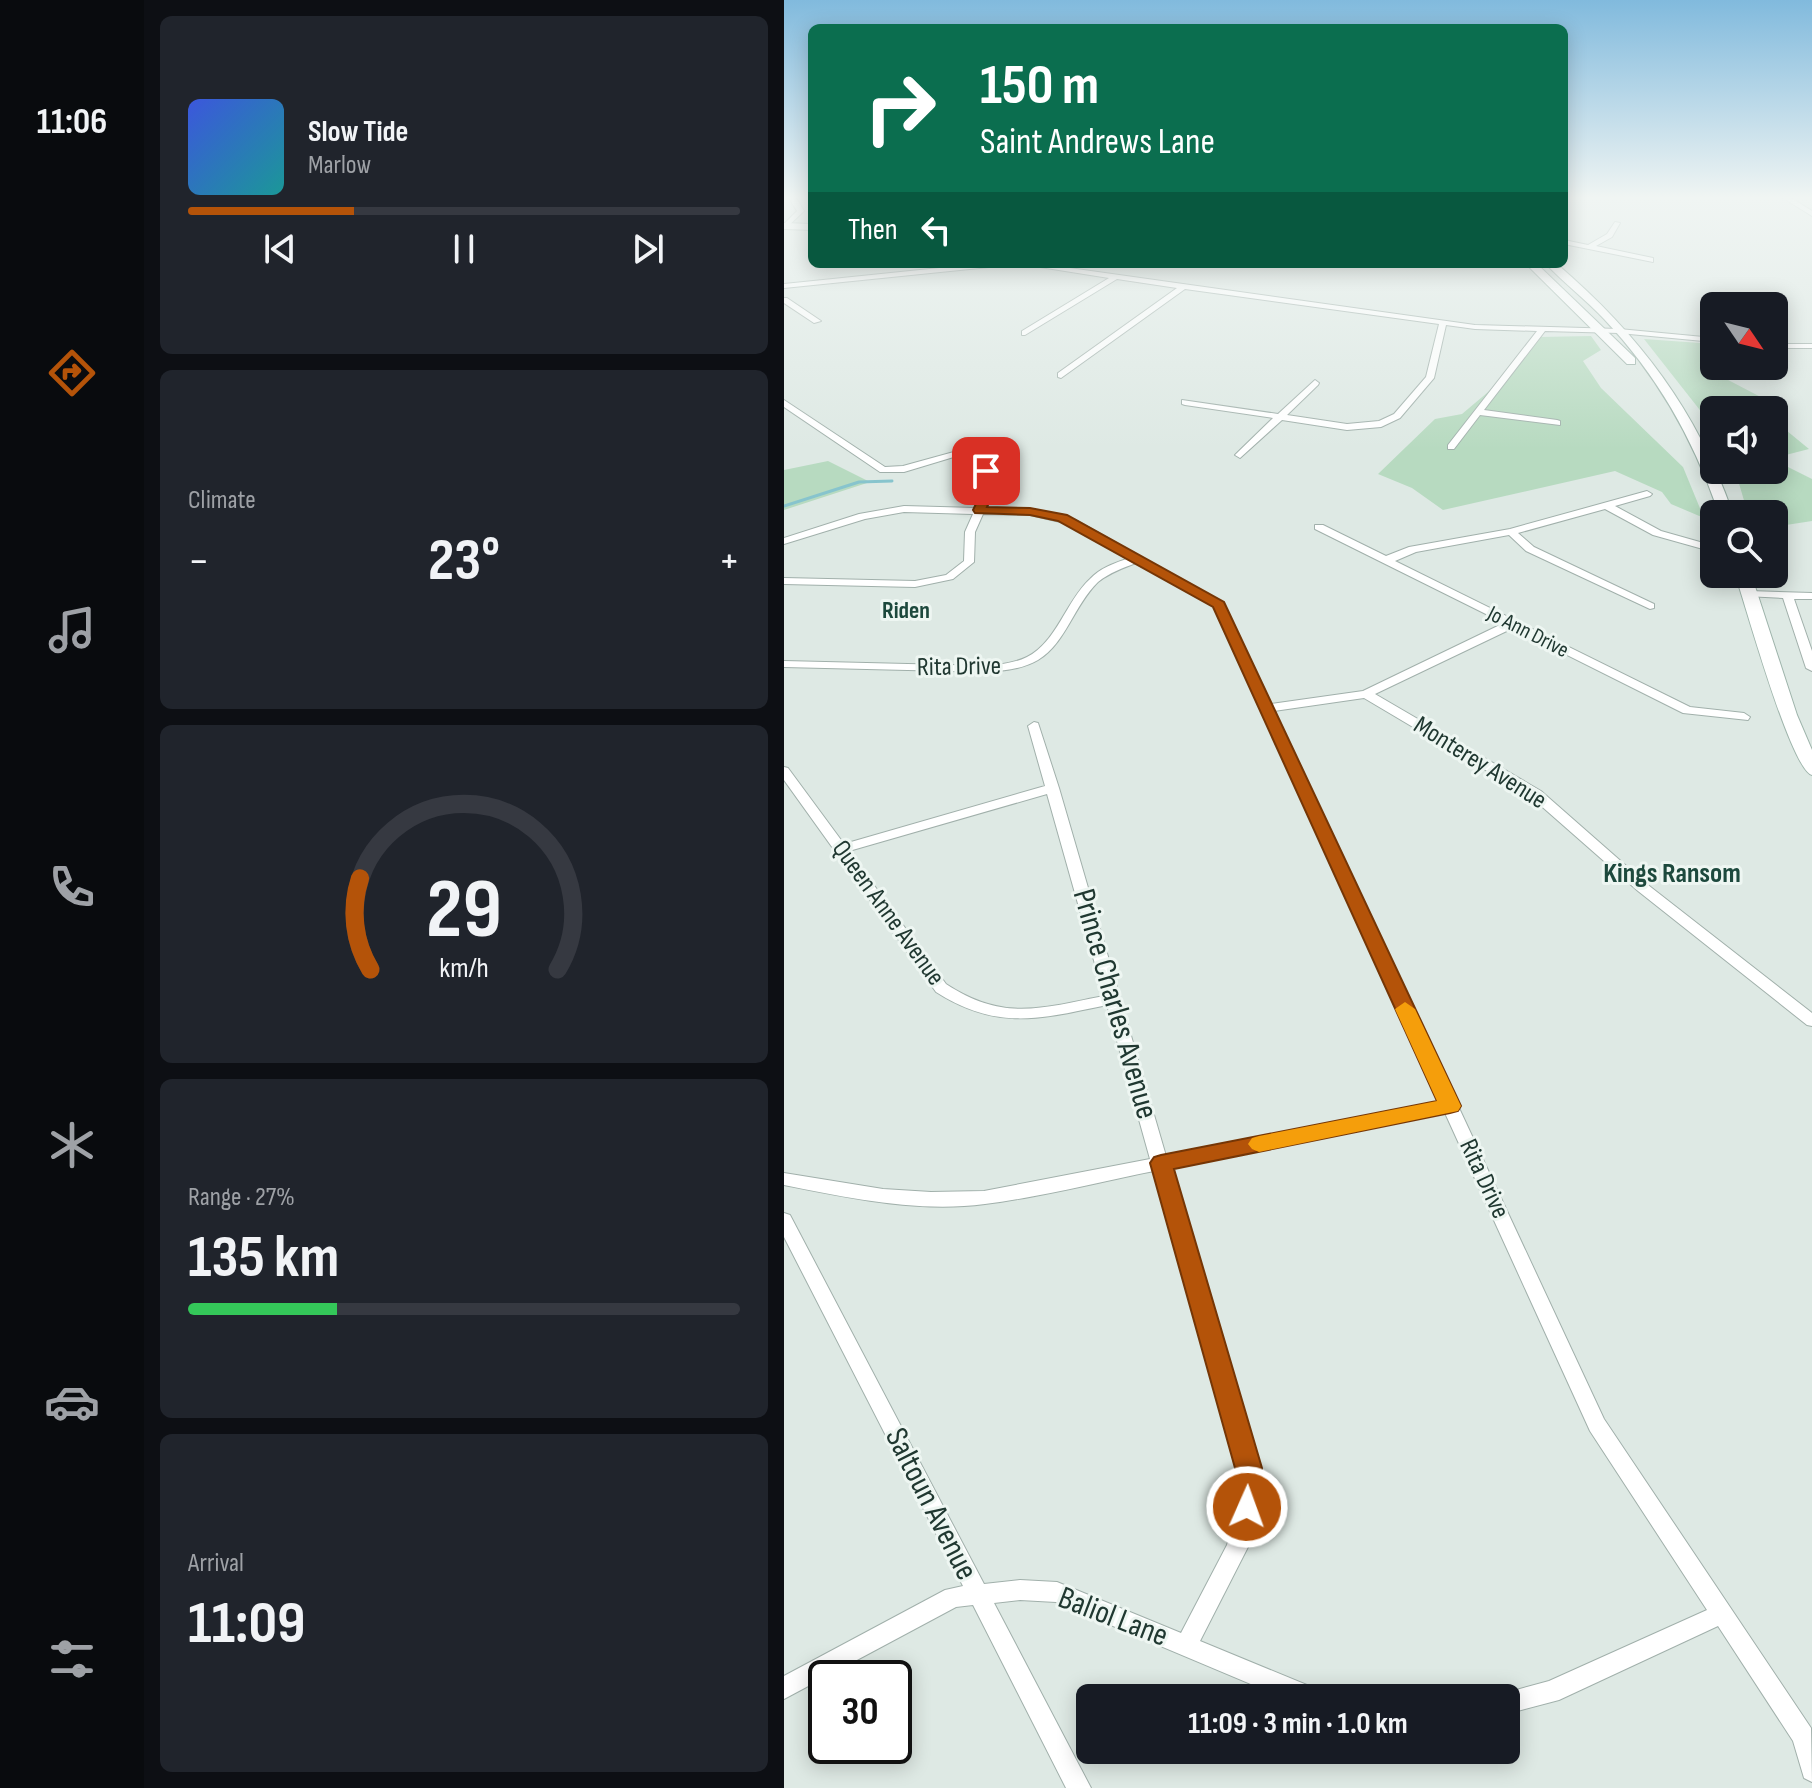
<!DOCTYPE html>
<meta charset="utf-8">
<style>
body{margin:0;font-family:"Sofia Sans Condensed",sans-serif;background:#20242c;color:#f1f3f6;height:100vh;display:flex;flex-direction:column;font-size:30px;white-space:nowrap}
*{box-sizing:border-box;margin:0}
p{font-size:26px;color:#9ea1a6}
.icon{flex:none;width:44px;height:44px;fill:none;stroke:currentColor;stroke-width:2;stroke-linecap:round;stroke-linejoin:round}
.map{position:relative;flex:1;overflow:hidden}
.sheet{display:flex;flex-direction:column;gap:16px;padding:16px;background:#0d0f14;width:640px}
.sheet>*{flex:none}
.guide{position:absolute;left:24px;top:24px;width:760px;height:244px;border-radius:12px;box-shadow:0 4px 20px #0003;background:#0b6e4f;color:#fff;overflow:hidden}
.needle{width:52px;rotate:125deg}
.tools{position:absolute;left:916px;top:292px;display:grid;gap:16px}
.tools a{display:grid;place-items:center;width:88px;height:88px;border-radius:12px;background:#171b24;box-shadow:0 4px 20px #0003;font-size:40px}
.speed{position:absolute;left:24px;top:1660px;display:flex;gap:16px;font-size:40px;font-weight:700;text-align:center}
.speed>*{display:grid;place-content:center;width:104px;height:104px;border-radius:50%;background:#171b24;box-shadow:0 4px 20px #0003;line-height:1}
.speed .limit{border:4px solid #111;border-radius:12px;background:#fff;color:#111}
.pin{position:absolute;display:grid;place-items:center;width:68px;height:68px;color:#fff;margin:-34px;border-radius:16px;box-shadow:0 4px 12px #0006}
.me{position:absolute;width:88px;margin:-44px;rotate:2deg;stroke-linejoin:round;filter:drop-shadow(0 0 6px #0008)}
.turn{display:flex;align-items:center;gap:28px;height:168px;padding:0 40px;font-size:36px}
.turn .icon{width:104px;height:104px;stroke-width:2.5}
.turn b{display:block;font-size:56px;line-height:68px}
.then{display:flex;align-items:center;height:76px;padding:0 40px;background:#0003;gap:16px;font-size:30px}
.big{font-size:60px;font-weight:700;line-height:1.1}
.sheet .card{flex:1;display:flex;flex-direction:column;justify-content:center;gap:12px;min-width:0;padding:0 28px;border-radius:12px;background:#20242c}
.sheet .dial{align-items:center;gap:0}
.dial svg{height:208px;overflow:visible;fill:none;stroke:#363941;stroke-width:7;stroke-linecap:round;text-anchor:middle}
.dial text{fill:#f1f3f6;stroke:none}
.song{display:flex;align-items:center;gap:24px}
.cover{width:96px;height:96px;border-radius:12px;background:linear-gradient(135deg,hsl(230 70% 55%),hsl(180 70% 35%))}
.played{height:8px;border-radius:4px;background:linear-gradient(90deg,#b45309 30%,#363941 30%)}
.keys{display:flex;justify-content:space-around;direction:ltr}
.heat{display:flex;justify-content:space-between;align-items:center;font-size:44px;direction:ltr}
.charge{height:12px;border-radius:6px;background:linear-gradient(90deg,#34c759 27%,#363941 0)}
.trip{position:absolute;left:292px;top:1684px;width:444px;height:80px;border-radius:12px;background:#171b24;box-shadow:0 4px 20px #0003;font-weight:700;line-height:80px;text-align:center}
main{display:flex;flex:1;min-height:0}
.dock{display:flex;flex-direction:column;width:144px;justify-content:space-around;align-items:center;background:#090b0e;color:#9ea1a6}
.dock .icon{width:56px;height:56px}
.dock .current{color:#b45309}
.dock b{font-size:36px;color:#f1f3f6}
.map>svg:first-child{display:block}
.green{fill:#b7dac0}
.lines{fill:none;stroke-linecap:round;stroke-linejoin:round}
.stream{stroke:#87c4cd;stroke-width:3}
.minor-casing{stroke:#a1b0ab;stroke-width:2}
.secondary-casing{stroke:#9eb4ab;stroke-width:2}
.minor{fill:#fff;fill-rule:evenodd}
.secondary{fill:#fff;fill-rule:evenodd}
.route{fill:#b45309;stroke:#753606;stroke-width:2}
.slow{fill:#f59e0b}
.labels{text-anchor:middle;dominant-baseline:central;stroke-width:6;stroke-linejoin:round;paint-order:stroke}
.far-street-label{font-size:22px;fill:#203831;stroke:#eef6f2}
.far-neighbourhood-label{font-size:24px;font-weight:bold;fill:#1d493d;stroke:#eef6f2}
.street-label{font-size:26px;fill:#203831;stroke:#eef6f2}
.neighbourhood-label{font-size:28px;font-weight:bold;fill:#1d493d;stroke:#eef6f2}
.near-street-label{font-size:32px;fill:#203831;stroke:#eef6f2}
</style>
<main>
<nav class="dock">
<b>11:06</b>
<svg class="icon current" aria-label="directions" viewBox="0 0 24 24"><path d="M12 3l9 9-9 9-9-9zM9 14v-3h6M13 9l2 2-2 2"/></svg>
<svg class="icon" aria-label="music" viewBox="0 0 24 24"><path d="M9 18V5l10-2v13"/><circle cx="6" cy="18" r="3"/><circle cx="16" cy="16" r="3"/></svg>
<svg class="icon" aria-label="phone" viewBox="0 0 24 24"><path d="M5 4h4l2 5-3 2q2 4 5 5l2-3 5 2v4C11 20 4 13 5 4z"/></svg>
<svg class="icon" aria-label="climate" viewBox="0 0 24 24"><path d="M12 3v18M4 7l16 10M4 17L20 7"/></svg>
<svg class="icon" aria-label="car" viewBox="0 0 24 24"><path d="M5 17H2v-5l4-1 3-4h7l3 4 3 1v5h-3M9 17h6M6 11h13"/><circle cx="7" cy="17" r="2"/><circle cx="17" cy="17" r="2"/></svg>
<svg class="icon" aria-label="filters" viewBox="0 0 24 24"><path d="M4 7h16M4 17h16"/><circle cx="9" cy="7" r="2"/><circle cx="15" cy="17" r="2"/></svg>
</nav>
<section class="sheet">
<div class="card">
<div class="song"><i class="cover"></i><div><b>Slow Tide</b><p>Marlow</p></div></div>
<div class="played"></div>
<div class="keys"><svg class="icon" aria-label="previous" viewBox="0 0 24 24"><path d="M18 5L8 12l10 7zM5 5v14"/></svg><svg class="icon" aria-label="pause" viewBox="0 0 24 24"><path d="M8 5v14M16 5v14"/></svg><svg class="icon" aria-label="next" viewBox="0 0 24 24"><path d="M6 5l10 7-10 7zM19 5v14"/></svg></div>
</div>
<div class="card"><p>Climate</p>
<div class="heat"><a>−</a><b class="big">23°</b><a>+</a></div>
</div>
<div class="card dial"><svg viewBox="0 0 100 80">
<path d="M14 69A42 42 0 1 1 86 69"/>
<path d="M14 69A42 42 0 0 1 10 34" stroke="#b45309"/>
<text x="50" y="56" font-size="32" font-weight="700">29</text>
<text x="50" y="72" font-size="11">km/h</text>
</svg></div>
<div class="card"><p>Range · 27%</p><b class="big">135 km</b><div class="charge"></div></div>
<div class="card"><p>Arrival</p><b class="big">11:09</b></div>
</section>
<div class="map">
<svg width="1028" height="1788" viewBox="0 0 1028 1788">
<rect width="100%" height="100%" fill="#dee9e4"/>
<path class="green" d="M 807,336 L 817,350 L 799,361 L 817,388 L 899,467 L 920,518 L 887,504 L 878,492 L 831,471 L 659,510 L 628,488 L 594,474 L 651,419 L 678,414 L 723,376 L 755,337 Z
M 860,339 L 930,344 L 931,366 L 925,370 L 992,405 L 997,426 L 1025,449 L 990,458 L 990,410 L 930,410 L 930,428 Z
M 990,460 L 1028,479 L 1028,521 L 990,527 L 990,514 L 964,514 L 951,470 L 990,470 Z
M 44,461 L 86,482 L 0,510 L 0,470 Z"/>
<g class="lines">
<path class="stream" d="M 0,506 L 75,482 L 108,481"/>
<g class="minor-casing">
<path id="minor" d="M 5,198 L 12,198 L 20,211 L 2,228 L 0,224 L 13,211 Z
M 999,198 L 1007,198 L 1028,211 L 1028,216 Z
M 831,222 L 836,223 L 828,237 L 812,246 L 869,258 L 869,262 L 780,244 L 780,240 L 804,245 L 823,234 Z
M 194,264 L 219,264 L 215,266 L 0,288 L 0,284 Z
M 237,264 L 257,264 L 691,325 L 835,329 L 930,338 L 930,342 L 835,333 L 761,331 L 700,410 L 773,420 L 776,421 L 776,425 L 696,415 L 670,449 L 664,449 L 664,445 L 753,331 L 691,329 L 662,325 L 650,378 L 616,418 L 597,427 L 563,430 L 498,420 L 456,458 L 451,455 L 453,453 L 489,418 L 401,405 L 398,404 L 398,400 L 494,414 L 531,380 L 535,383 L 534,385 L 503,415 L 563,424 L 595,421 L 610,414 L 642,377 L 655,324 L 401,289 L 277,378 L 274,377 L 274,373 L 393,288 L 333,279 L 241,335 L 238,335 L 238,331 L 325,278 Z
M 0,298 L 3,298 L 37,321 L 30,323 L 0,303 Z
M 990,344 L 1028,344 L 1028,348 L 990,348 Z
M 0,400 L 101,467 L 119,466 L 206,442 L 206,446 L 182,453 L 205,469 L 213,483 L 202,508 L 246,509 L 292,520 L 439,603 L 487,704 L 579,691 L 720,623 L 531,529 L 531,525 L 539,525 L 602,556 L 625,547 L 726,529 L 863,491 L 868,494 L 866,496 L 831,506 L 877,531 L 923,544 L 924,546 L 919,549 L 869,535 L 821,509 L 734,533 L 750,547 L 870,604 L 870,608 L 866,609 L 742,551 L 725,535 L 632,552 L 611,561 L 906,707 L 960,713 L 966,717 L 964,720 L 899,713 L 729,628 L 591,694 L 757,791 L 864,885 L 1028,1013 L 1028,1026 L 1023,1025 L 854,891 L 747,797 L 580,698 L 490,711 L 820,1419 L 1027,1728 L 1028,1782 L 1020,1778 L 1009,1741 L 934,1626 L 775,1700 L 722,1714 L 722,1698 L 713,1698 L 714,1695 L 765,1681 L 923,1610 L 806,1431 L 661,1113 L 386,1168 L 474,1468 L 473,1507 L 464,1547 L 416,1641 L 535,1690 L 538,1698 L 500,1698 L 272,1602 L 236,1600 L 210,1603 L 307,1788 L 282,1788 L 189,1605 L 172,1607 L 0,1699 L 0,1676 L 161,1590 L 179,1586 L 0,1237 L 0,1213 L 6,1215 L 200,1584 L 236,1580 L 273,1582 L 397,1633 L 443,1545 L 453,1507 L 454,1468 L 370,1171 C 314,1182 258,1197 201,1204 C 135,1213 65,1198 0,1185 L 0,1173 L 99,1189 L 147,1192 L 200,1191 L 366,1159 L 323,1005 C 256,1019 213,1031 152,992 L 0,780 L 0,767 L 4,768 L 60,844 L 261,786 L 244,726 L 250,722 L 254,723 L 275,788 L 382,1156 L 656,1102 L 430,607 L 352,563 C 339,568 325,573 314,582 C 290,605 282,643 254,660 C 239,669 222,670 206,672 L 0,667 L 0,661 L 206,666 C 218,664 231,663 243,657 C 273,642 282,601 306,579 C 316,568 331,563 345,558 L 285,524 L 246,515 L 199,514 L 191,532 L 190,562 L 169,579 L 131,587 L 0,584 L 0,578 L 131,581 L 162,575 L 180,561 L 181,532 L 189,514 L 120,512 L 81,519 L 0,544 L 0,538 L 75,514 L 120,506 L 192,508 L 203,483 L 198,473 L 173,456 L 120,472 L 96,472 L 0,407 ZM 263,794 L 320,996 C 257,1008 220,1022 162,984 L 65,851 Z
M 965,591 L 1028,593 L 1028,599 L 1010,599 L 1028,651 L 1028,671 L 1022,668 L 999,598 L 961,596 L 960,594 Z"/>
</g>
<g class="secondary-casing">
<path id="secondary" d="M 0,223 L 28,224 L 28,230 L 0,229 Z
M 742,264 L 753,264 L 851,358 L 851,364 L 843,364 Z
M 762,264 L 773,264 C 857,336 914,413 949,514 L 935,514 C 910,440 874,376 820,319 C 802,300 780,283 762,264 Z
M 951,574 L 967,574 L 1013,715 L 1028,750 L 1028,775 C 1007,770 961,603 951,574 Z"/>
</g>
<use href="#minor" class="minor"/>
<use href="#secondary" class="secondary"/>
</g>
<linearGradient id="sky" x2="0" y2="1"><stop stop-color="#81badd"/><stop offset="0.44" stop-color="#f0f5f3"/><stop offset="1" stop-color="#f0f5f3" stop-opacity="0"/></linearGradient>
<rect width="1028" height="449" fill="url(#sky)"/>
<path class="route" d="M 202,467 L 207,468 L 214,483 L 203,507 L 246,508 L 283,515 L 440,602 L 677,1106 L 674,1111 L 666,1113 L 390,1169 L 478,1468 L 476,1507 L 472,1515 L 463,1519 L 454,1515 L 450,1507 L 451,1468 L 366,1163 L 370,1157 L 377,1155 L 653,1101 L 429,607 L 274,521 L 246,515 L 191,513 L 189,510 L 202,483 L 196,471 Z"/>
<path class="slow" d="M 621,1002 L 631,1009 L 677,1106 L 674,1111 L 475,1152 L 468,1149 L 464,1144 L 468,1138 L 475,1136 L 653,1101 L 611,1009 Z"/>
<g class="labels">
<g class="far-street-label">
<text transform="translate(744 632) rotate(27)">Jo Ann Drive</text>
</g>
<g class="far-neighbourhood-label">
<text x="122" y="610">Riden</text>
</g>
<g class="street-label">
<text transform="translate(175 667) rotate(-1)">Rita Drive</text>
<text transform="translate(696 763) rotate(32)">Monterey Avenue</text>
<text transform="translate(104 913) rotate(54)">Queen Anne Avenue</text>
<text transform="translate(700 1179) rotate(65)">Rita Drive</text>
</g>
<g class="neighbourhood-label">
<text x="888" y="873">Kings Ransom</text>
</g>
<g class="near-street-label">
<text transform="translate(331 1004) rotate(74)">Prince Charles Avenue</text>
<text transform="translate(147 1504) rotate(63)">Saltoun Avenue</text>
<text transform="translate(329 1617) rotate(21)">Baliol Lane</text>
</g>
</g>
</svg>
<div class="tools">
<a><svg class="needle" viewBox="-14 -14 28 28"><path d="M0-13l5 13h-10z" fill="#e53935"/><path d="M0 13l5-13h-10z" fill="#9ea1a6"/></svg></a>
<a><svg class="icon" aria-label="sound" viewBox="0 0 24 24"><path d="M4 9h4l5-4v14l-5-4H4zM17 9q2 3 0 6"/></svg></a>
<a><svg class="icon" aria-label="search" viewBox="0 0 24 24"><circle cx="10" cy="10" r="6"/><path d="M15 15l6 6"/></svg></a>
</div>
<div class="speed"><div class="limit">30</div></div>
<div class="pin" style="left:202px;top:471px;background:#d93025"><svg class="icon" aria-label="arrive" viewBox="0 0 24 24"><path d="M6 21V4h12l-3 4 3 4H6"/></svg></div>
<svg class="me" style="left:463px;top:1507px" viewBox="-20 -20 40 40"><circle r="17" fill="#b45309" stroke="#fff" stroke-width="3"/><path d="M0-11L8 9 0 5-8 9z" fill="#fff"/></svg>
<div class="trip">11:09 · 3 min · 1.0 km</div>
<div class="guide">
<div class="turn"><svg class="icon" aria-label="right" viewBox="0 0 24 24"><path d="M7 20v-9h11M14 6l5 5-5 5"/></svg><div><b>150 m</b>Saint Andrews Lane</div></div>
<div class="then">Then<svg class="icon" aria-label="left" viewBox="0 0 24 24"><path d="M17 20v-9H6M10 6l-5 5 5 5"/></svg></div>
</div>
</div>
</main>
